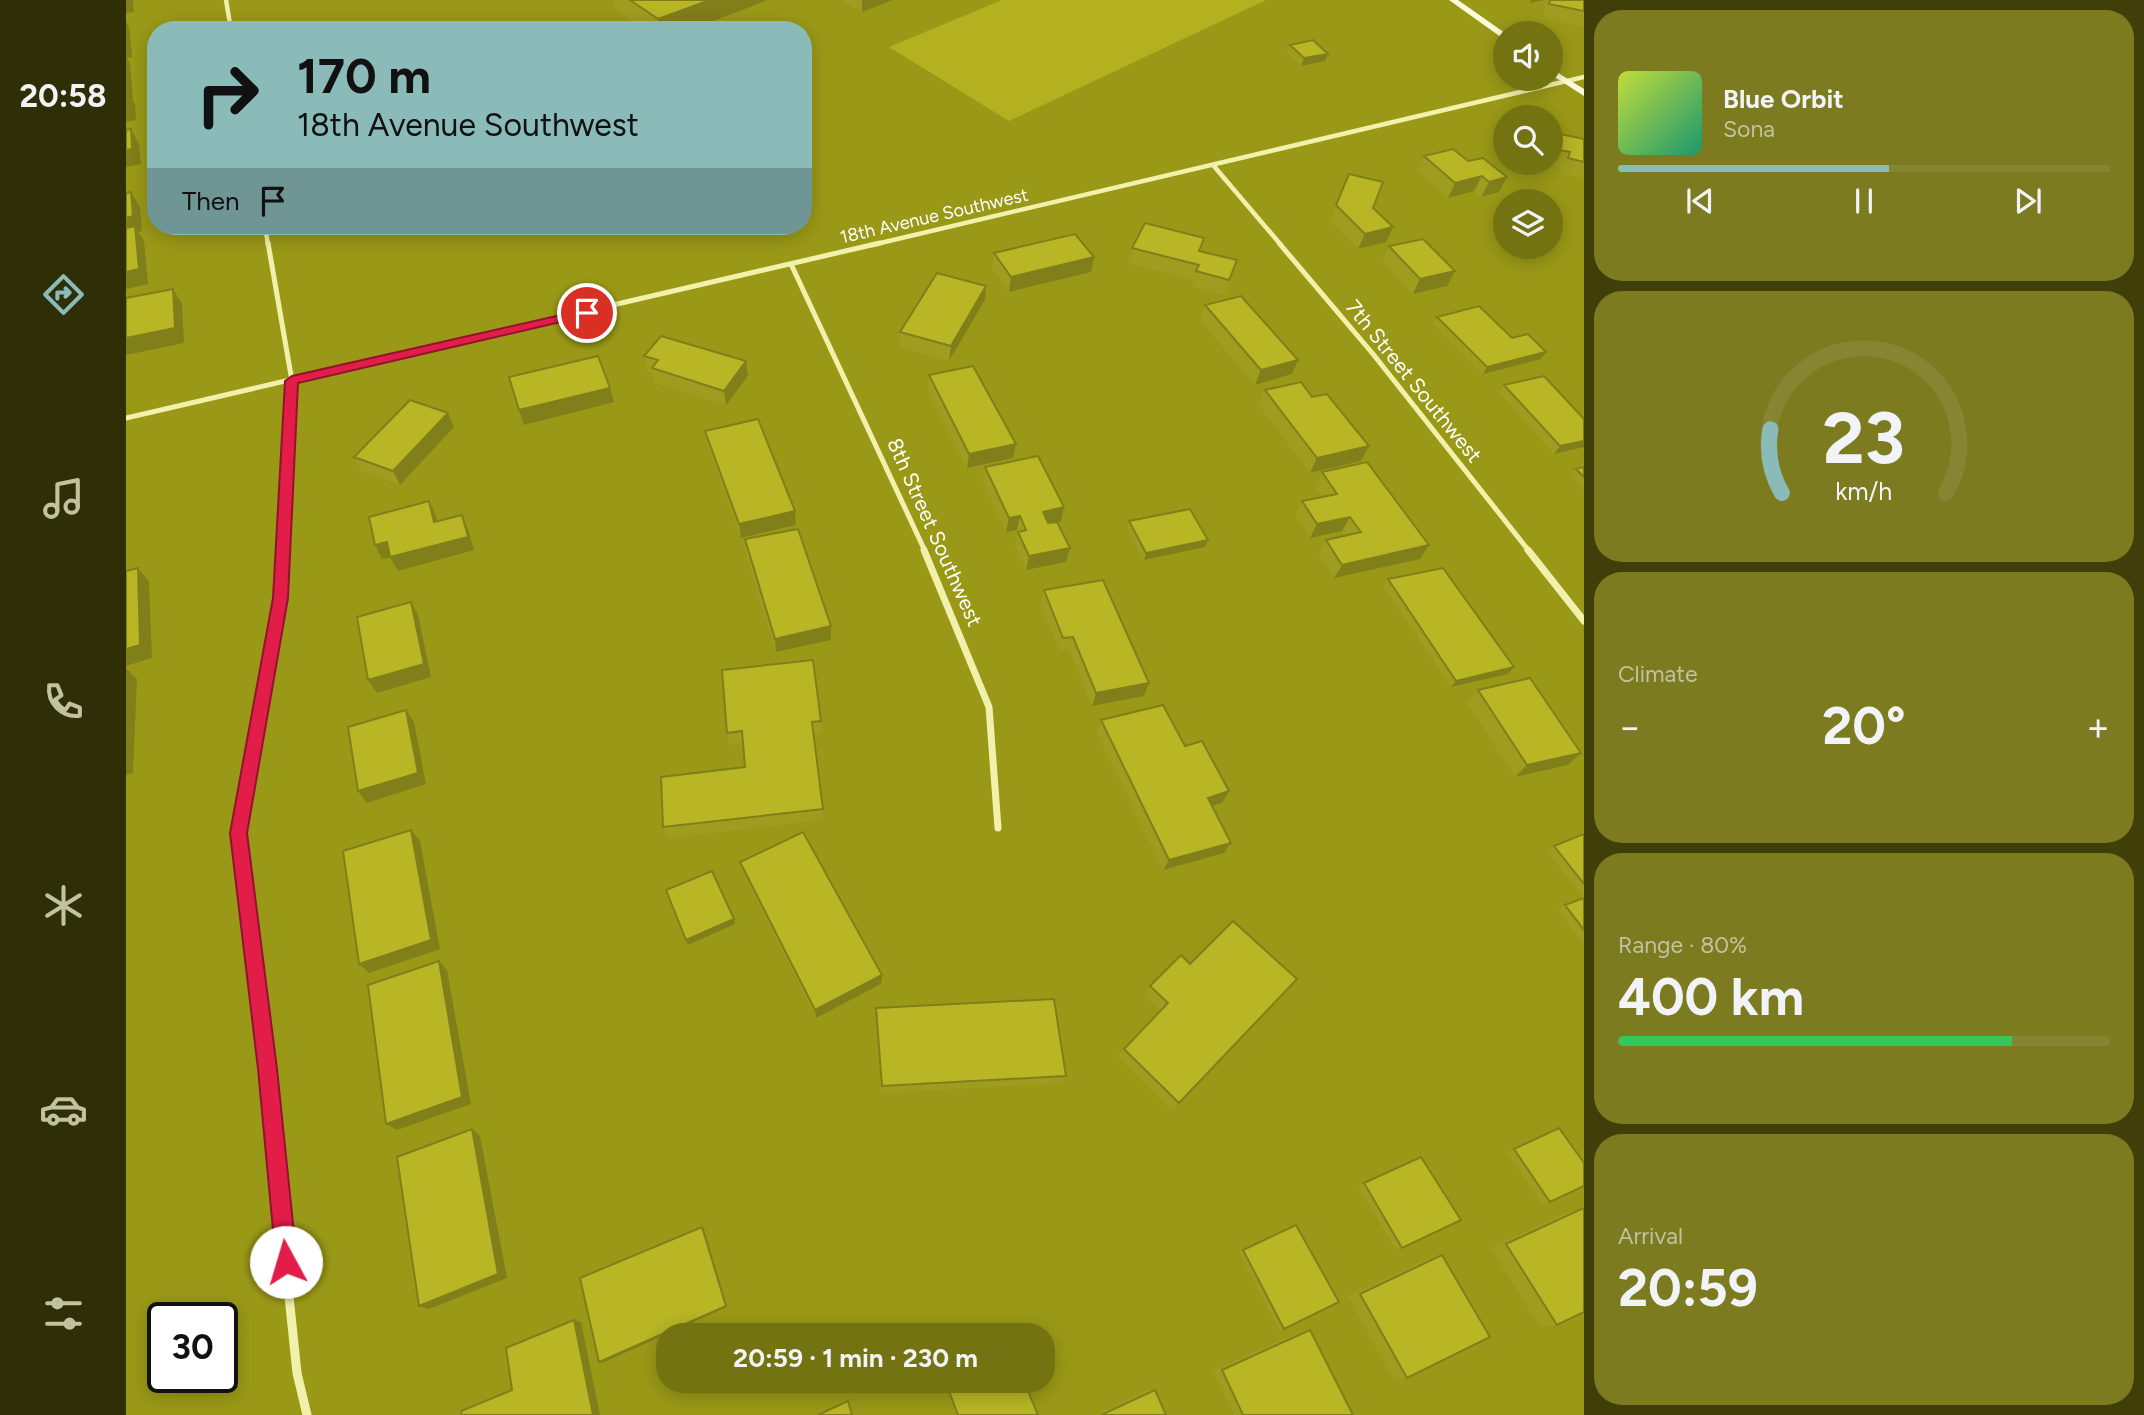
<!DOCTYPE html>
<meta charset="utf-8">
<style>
body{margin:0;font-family:Figtree,sans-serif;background:#7c7b1f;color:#f1f3f6;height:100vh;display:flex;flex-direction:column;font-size:26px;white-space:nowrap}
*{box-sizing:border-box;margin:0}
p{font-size:23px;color:#c2c29f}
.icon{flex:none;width:38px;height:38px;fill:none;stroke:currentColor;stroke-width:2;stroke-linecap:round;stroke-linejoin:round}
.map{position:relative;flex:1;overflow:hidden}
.side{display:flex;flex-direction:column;gap:10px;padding:10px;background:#403f09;width:560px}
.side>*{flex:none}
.guide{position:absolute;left:21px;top:21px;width:665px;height:214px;border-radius:28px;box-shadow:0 4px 18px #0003;background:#8bbbb9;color:#111;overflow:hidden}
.controls{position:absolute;left:1367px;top:21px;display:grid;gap:14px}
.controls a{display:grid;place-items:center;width:70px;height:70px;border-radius:50%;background:#747311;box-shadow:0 4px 18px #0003;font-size:35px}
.speed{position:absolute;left:21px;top:1302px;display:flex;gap:14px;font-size:35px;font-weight:700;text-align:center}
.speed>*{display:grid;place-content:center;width:91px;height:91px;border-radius:50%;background:#747311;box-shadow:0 4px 18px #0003;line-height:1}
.speed .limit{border:4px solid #111;border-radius:10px;background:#fff;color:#111}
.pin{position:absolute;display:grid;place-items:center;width:60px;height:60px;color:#fff;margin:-30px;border:4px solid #fff;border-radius:50%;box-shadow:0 2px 7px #0007}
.me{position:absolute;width:77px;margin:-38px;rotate:354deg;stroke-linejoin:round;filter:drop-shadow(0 0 5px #0008)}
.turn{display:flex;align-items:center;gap:24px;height:147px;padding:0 35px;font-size:32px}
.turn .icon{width:91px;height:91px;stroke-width:2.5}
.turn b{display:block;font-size:49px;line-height:60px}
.then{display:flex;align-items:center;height:66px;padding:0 35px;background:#0003;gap:14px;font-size:26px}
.big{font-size:52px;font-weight:700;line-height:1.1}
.side .widget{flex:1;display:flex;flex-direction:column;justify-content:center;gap:10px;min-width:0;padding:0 24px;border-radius:28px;background:#7c7b1f}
.side .dial{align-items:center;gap:0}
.dial svg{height:182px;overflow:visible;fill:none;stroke:#868531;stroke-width:7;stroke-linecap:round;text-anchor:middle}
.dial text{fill:#f1f3f6;stroke:none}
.song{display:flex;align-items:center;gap:21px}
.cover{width:84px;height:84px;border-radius:10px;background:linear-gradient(135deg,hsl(70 70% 55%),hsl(160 70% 35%))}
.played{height:7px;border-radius:4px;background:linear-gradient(90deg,#8bbbb9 55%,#868531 55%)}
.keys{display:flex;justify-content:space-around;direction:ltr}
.heat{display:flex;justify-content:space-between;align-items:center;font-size:38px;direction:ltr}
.charge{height:10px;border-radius:5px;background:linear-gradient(90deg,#34c759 80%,#868531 0)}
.trip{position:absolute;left:530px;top:1323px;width:399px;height:70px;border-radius:28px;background:#747311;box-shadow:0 4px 18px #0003;font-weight:700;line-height:70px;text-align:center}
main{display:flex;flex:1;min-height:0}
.tab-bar{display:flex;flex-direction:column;width:126px;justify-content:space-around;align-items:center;background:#2e2e07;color:#c2c29f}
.tab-bar .icon{width:49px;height:49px}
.tab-bar .selected{color:#8bbbb9}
.tab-bar b{font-size:32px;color:#f1f3f6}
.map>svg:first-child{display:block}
.green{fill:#b3b11f}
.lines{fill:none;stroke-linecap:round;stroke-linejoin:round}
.street-far3{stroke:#f2f1ac;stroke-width:4.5}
.street-far2{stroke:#f2f1ac;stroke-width:5}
.street-far1{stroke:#f2f1ac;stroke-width:7}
.street{stroke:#f2f1ac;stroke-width:9}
.secondary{fill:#fcfcda;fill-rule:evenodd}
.wall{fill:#9e9d20}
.shaded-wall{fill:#817f1a}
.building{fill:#b8b625;stroke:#817f1a;stroke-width:2}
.route{fill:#e11d48;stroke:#92132f;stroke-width:2}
.labels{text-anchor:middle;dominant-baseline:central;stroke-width:7;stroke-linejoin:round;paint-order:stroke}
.far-street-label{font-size:18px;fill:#fff;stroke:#9a9917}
.street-label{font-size:21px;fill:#fff;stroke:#9a9917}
</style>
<main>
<nav class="tab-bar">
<b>20:58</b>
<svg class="icon selected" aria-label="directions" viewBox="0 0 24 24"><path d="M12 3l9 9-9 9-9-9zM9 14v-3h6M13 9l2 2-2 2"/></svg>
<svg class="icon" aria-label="music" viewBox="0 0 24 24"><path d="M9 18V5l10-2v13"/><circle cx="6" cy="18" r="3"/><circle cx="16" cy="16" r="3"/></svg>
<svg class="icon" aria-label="phone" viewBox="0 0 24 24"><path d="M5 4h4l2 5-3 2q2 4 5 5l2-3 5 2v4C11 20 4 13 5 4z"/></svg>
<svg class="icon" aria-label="climate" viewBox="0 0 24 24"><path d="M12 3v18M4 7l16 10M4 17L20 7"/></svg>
<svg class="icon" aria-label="car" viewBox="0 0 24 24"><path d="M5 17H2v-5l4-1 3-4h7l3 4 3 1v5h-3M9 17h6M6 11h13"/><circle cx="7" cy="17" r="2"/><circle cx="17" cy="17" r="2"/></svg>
<svg class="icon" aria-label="filters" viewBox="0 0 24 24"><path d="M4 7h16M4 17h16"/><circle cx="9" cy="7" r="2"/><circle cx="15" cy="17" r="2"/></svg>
</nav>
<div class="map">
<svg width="1458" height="1415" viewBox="0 0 1458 1415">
<rect width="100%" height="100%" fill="#9a9917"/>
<path class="green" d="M 876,0 L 1140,0 L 883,121 L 763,47 Z"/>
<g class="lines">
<path class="street-far3" d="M 100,0 L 105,30
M 1087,165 L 1155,245
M 139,226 L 142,245
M 746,245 L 1458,77"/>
<path class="street-far2" d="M 142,243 L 166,381 L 157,551
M 1153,243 L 1247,354 L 1403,551
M 665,264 L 799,551
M 0,418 L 754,243"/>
<path class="street-far1" d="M 798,550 L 863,707 L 872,828
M 1402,550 L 1458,621
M 125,935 L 113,833 L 155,598 L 157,550"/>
<path class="street" d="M 125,933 L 171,1373 L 181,1415"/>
<path class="secondary" d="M 1323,0 L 1332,0 L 1379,33 L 1379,40 Z
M 1424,68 L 1458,89 L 1458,96 L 1424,74 Z"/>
</g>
<path class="wall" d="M 487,0 L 642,0 L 564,30 L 519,30 L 488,8 Z
M 715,0 L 767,0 L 736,12 Z
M 1421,0 L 1458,0 L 1458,27 L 1416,19 L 1419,5 Z
M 1164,45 L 1199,61 L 1175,66 L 1161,53 Z
M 1424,132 L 1458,139 L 1458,178 L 1434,173 L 1435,167 L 1416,163 L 1424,163 Z
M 1298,156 L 1342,161 L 1373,192 L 1355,197 L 1348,191 L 1322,198 L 1291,171 Z
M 1223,174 L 1247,208 L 1260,242 L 1232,249 L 1204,220 Z
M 1263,246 L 1321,286 L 1287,294 L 1256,261 Z
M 1006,248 L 1075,251 L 1111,260 L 1098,295 L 1066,286 L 1067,280 L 1002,263 Z
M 868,253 L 965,272 L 883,292 L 866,268 Z
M 860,286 L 859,300 L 823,361 L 773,347 L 774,332 Z
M 1079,305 L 1166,374 L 1129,385 L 1074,320 Z
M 1311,317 L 1386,338 L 1415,359 L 1357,374 L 1307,324 Z
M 518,356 L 622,376 L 600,405 L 529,383 L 527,373 L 521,371 Z
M 803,375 L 890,444 L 887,458 L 841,468 L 802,390 Z
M 1378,385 L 1458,419 L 1458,447 L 1428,454 L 1373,392 Z
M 1139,390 L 1186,397 L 1235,461 L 1184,473 L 1133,405 Z
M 322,413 L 328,427 L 274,485 L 235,471 L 228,457 Z
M 579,431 L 670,525 L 615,538 L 582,445 Z
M 859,467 L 935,522 L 931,522 L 944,548 L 940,562 L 900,570 L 889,546 L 892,532 L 891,530 L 880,532 L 857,481 Z
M 1458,467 L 1458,490 L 1445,476 L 1450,469 Z
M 1196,472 L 1303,545 L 1294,559 L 1208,578 L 1192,554 L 1200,540 L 1220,536 L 1216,531 L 1184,538 L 1169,515 L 1176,501 L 1196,497 L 1189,486 Z
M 1003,521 L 1079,547 L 1018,560 L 1001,528 Z
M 619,539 L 705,640 L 650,652 L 620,553 Z
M 1262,579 L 1382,674 L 1325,687 L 1257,586 Z
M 918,590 L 1023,683 L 1018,696 L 966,706 L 943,650 L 934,651 L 914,604 Z
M 1352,690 L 1442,765 L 1389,777 L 1341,702 Z
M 975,720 L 1059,746 L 1096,803 L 1086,806 L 1105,843 L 1098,853 L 1037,870 L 971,733 Z
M 695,721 L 696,733 L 687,734 L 697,820 L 541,838 L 537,827 L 619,767 L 617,743 L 603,745 L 601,733 Z
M 1458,834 L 1458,944 L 1432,910 L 1439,905 L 1457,898 L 1421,851 L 1428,846 Z
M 614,862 L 756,975 L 755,984 L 690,1018 L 617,872 Z
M 1055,955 L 1053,1103 L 1046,1110 L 992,1056 L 998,1049 L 1035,1011 L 1018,995 L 1024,986 Z
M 750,1008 L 940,1076 L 936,1083 L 755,1093 L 750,1017 Z
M 1425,1131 L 1424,1202 L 1416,1204 L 1381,1152 Z
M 1295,1157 L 1276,1248 L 1270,1250 L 1232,1186 Z
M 1458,1208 L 1431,1325 L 1414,1327 L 1365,1248 L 1441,1213 Z
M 1170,1225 L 1158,1329 L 1153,1330 L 1113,1252 Z
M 1316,1255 L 1281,1378 L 1267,1379 L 1222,1296 L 1302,1259 Z
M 1184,1330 L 1227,1415 L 1108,1415 L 1087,1371 L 1173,1332 Z
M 824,1381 L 912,1415 L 830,1415 L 819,1383 Z
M 1022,1390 L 1029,1390 L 1040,1415 L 969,1415 Z"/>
<path class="shaded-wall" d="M 0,0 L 7,0 L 8,12 L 0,13 Z
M 584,0 L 642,0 L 564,30 L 534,30 L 532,19 Z
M 736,0 L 767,0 L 736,12 Z
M 1405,0 L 1419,0 L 1404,3 Z
M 0,21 L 3,27 L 6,57 L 1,58 L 4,64 L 7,99 L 6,99 L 9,104 L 10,120 L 0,122 Z
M 1202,54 L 1199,61 L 1175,66 L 1178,58 Z
M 5,129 L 13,144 L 15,164 L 0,167 L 0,150 Z
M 1356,176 L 1348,191 L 1322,198 L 1329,183 Z
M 1381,177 L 1373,192 L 1355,197 L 1363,182 Z
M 5,192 L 14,207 L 16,231 L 12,232 L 18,241 L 22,284 L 0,289 L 0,218 Z
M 1267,227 L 1260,242 L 1232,249 L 1239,234 Z
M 968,257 L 965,272 L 883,292 L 885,277 Z
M 1329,271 L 1321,286 L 1287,294 L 1294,279 Z
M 860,286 L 859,300 L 823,361 L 825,346 Z
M 47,289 L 56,304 L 58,343 L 0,355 L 0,338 Z
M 1420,352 L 1415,359 L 1357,374 L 1361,367 Z
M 1172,360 L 1166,374 L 1129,385 L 1135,370 Z
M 620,361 L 622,376 L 600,405 L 598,391 Z
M 484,388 L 488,402 L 398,425 L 393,410 Z
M 322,413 L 328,427 L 274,485 L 267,471 Z
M 1458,441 L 1458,447 L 1428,454 L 1434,446 Z
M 890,444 L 887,458 L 841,468 L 843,454 Z
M 1243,446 L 1235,461 L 1184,473 L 1191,458 Z
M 303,501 L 310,516 L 314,536 L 308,522 Z
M 938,507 L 935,522 L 914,526 L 917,512 Z
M 669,511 L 670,525 L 615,538 L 613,524 Z
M 336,515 L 342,529 L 348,550 L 272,571 L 264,557 Z
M 894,516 L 891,530 L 880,532 L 883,518 Z
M 1224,517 L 1216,531 L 1184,538 L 1191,524 Z
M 1082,540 L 1079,547 L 1018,560 L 1020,553 Z
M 261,542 L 269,556 L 256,559 L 249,545 Z
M 1303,545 L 1294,559 L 1208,578 L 1216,565 Z
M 944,548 L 940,562 L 900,570 L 903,556 Z
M 12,568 L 23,582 L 26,658 L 0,666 L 0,649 Z
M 285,602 L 292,615 L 305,677 L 251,693 L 242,680 Z
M 705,626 L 705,640 L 650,652 L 649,639 Z
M 1388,667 L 1382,674 L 1325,687 L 1330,681 Z
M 0,668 L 11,679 L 7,773 L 0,775 Z
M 1023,683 L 1018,696 L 966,706 L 970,693 Z
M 280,710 L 288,722 L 300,784 L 241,803 L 232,791 Z
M 1455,753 L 1442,765 L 1389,777 L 1401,765 Z
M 1103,791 L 1096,803 L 1075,809 L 1082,798 Z
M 285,830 L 294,841 L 314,949 L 243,973 L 233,964 Z
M 1105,843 L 1098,853 L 1037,870 L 1043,860 Z
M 608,919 L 609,924 L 562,945 L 560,940 Z
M 313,961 L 321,970 L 345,1104 L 271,1130 L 260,1124 Z
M 756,975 L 755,984 L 690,1018 L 689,1010 Z
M 346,1129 L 354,1136 L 381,1278 L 303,1309 L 293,1306 Z
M 576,1227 L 578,1229 L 601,1307 L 476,1363 L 473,1362 Z
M 448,1320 L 455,1322 L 474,1415 L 467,1415 Z"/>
<path class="building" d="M 504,0 L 584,0 L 532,19 Z
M 1424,0 L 1458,0 L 1458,11 L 1423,4 Z
M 1187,40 L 1202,54 L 1178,58 L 1164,45 Z
M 0,89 L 2,105 L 0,105 Z
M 5,129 L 6,149 L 0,150 L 0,130 Z
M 1424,132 L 1458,139 L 1458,162 L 1442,158 L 1444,152 L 1424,148 Z
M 1327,149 L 1342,161 L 1357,158 L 1381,177 L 1363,182 L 1356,176 L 1329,183 L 1298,156 Z
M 1223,174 L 1257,182 L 1247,208 L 1267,227 L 1239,234 L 1210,205 Z
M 5,192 L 7,216 L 0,218 L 0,193 Z
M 1019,223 L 1078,238 L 1073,251 L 1111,260 L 1103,280 L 1070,271 L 1073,265 L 1006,248 Z
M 9,226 L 13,269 L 0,272 L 0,228 Z
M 949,234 L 968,257 L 885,277 L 868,253 Z
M 1297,239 L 1329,271 L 1294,279 L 1263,246 Z
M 811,273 L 860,286 L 825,346 L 774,332 Z
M 47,289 L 49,328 L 0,338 L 0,298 Z
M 1115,296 L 1172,360 L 1135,370 L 1079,305 Z
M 1353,306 L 1386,338 L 1402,334 L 1420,352 L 1361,367 L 1311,317 Z
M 535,336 L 620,361 L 598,391 L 526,368 L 532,360 L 518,356 Z
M 472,356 L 484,388 L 393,410 L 383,377 Z
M 847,366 L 890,444 L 843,454 L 803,375 Z
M 1418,376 L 1458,419 L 1458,441 L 1434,446 L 1378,385 Z
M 1175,382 L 1186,397 L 1201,394 L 1243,446 L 1191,458 L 1139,390 Z
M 284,400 L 322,413 L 267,471 L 228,457 Z
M 632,419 L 669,511 L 613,524 L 579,431 Z
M 912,456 L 938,507 L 917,512 L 922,523 L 931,522 L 944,548 L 903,556 L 892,532 L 900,530 L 894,516 L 883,518 L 859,467 Z
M 1241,462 L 1303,545 L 1216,565 L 1200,540 L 1235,532 L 1224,517 L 1191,524 L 1176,501 L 1211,494 L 1196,472 Z
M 1458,467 L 1458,477 L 1450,469 Z
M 303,501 L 308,522 L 336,515 L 342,537 L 264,557 L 261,542 L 249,545 L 243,517 Z
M 1064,509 L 1082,540 L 1020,553 L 1003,521 Z
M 672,529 L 705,626 L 649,639 L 619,539 Z
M 12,568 L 14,645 L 0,649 L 0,571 Z
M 1317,568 L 1388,667 L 1330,681 L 1262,579 Z
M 977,580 L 1023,683 L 970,693 L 947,637 L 937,638 L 918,590 Z
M 285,602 L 298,664 L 242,680 L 231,617 Z
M 687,660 L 695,721 L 686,722 L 697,809 L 537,827 L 535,777 L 619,767 L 616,731 L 601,733 L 596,670 Z
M 1404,678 L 1455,753 L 1401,765 L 1352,690 Z
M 1037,705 L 1059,746 L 1076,741 L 1103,791 L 1082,798 L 1105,843 L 1043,860 L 975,720 Z
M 280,710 L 292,773 L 232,791 L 222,727 Z
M 285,830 L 305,940 L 233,964 L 217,851 Z
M 677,832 L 756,975 L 689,1010 L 614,862 Z
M 1458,834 L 1458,884 L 1428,846 Z
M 586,871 L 608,919 L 560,940 L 540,890 Z
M 1458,898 L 1458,930 L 1439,905 Z
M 1107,921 L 1171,979 L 1053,1103 L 998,1049 L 1042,1003 L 1024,986 L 1055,955 L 1064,964 Z
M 313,961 L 336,1097 L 260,1124 L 242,985 Z
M 928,999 L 940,1076 L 756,1086 L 750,1008 Z
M 1433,1128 L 1458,1163 L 1458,1186 L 1424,1202 L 1388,1149 Z
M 346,1129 L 372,1274 L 293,1306 L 271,1157 Z
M 1295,1157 L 1335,1220 L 1276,1248 L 1238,1183 Z
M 1458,1208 L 1458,1312 L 1431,1325 L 1380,1244 Z
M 1170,1225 L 1213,1302 L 1158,1329 L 1117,1250 Z
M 576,1227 L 600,1306 L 473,1362 L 454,1278 Z
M 1316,1255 L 1364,1337 L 1281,1378 L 1234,1294 Z
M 448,1320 L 467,1415 L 336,1415 L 335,1411 L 386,1390 L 380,1348 Z
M 1184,1330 L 1227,1415 L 1117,1415 L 1096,1370 Z
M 825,1381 L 898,1381 L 912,1415 L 832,1415 L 820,1383 Z
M 1029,1390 L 1040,1415 L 975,1415 Z
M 722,1401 L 726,1415 L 692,1415 Z"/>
<path class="route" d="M 461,309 L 465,310 L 465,315 L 172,383 L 162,598 L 121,833 L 151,1069 L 171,1262 L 168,1270 L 160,1273 L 153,1270 L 150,1262 L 132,1069 L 104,833 L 147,598 L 159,381 L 166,376 Z"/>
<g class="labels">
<g class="far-street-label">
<text transform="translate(808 216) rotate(-13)">18th Avenue Southwest</text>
</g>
<g class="street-label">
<text transform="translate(1288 381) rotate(51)">7th Street Southwest</text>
<text transform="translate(809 532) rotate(66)">8th Street Southwest</text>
</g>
</g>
</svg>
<div class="controls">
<a><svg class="icon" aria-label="sound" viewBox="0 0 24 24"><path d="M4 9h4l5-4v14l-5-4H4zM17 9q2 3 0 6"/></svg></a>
<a><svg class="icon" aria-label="search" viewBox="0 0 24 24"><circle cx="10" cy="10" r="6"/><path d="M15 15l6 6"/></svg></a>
<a><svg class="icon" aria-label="layers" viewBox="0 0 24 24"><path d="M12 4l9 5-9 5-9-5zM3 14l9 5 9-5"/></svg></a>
</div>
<div class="speed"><div class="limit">30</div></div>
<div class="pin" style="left:461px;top:313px;background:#d93025"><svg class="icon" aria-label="arrive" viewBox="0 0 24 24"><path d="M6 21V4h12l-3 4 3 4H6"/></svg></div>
<svg class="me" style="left:160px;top:1262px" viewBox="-20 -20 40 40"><circle r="19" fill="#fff"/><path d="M0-13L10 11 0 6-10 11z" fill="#e11d48"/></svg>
<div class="trip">20:59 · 1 min · 230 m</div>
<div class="guide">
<div class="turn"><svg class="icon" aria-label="right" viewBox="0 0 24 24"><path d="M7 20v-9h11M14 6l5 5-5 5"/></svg><div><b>170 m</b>18th Avenue Southwest</div></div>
<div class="then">Then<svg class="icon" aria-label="arrive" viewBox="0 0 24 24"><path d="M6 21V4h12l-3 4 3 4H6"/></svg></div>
</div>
</div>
<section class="side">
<div class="widget">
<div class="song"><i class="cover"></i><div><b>Blue Orbit</b><p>Sona</p></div></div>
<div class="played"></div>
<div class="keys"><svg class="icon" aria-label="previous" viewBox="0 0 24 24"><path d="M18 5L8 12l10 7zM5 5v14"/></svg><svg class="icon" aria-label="pause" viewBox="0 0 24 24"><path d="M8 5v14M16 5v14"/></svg><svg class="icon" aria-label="next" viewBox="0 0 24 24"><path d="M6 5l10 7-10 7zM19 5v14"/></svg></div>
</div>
<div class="widget dial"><svg viewBox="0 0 100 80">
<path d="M14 69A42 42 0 1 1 86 69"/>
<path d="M14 69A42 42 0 0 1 9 41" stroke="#8bbbb9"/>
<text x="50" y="56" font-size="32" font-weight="700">23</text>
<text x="50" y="72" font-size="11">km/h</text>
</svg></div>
<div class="widget"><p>Climate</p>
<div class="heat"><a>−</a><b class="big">20°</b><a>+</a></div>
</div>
<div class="widget"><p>Range · 80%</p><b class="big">400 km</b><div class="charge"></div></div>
<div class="widget"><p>Arrival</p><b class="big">20:59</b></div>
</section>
</main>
